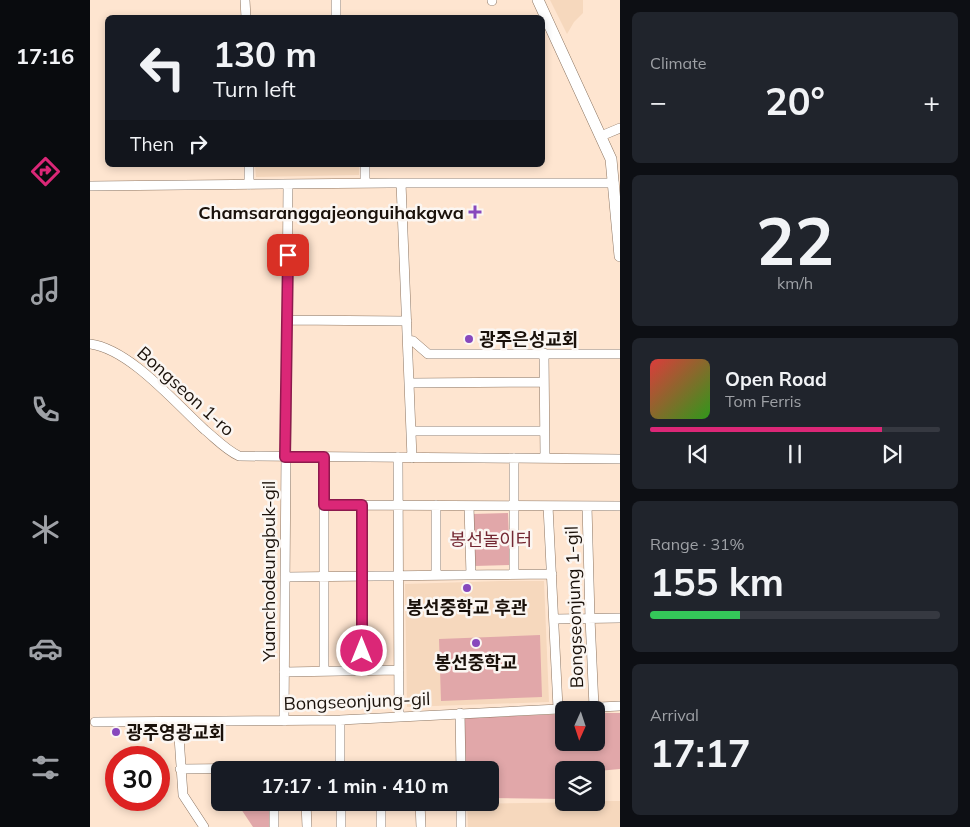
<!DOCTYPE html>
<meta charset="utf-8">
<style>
body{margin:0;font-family:Mulish,"Noto Sans KR",sans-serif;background:#20242c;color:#f1f3f6;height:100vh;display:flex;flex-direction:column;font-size:19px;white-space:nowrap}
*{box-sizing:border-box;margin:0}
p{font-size:16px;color:#9ea1a6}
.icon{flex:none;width:28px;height:28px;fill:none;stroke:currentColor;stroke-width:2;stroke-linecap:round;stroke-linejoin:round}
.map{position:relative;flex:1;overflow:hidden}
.sheet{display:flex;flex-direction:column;gap:12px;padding:12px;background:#0d0f14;width:350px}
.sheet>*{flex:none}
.hud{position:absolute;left:15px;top:15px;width:440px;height:152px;border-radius:8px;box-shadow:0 2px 8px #0003;background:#171b24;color:#f1f3f6;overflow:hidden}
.needle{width:32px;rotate:183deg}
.fabs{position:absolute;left:465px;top:701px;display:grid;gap:10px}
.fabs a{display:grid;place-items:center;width:50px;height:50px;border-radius:8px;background:#171b24;box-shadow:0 2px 8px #0003;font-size:25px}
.speed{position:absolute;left:15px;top:746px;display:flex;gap:10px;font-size:25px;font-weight:700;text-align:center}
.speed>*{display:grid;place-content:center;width:65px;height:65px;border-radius:50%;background:#171b24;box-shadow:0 2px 8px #0003;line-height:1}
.speed .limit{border:8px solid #d22;background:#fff;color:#111}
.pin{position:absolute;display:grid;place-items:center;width:42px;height:42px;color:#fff;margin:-21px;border-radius:10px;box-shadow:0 2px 8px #0006}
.me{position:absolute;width:55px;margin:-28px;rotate:0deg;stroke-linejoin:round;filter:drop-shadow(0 0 4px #0008)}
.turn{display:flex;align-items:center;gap:18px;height:105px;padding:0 25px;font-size:22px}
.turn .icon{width:65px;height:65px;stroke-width:2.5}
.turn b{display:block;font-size:35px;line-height:42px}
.then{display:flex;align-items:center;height:48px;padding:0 25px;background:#0003;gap:10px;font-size:19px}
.big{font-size:38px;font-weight:700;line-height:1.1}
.sheet .widget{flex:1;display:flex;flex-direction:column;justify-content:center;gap:8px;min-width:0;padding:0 18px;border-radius:8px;background:#20242c}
.sheet .dial{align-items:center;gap:0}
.dial b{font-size:65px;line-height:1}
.song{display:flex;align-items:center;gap:15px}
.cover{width:60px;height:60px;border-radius:8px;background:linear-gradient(135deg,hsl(0 70% 55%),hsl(110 70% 35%))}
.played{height:5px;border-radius:2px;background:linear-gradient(90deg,#db2777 80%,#363941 80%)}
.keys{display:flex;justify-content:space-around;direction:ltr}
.heat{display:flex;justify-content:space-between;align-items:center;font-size:28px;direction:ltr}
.charge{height:8px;border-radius:4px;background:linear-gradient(90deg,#34c759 31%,#363941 0)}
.trip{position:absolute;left:121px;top:761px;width:288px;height:50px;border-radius:8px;background:#171b24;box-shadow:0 2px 8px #0003;font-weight:700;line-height:50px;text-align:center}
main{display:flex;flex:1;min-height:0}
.tab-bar{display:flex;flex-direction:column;width:90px;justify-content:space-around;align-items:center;background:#090b0e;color:#9ea1a6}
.tab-bar .icon{width:35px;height:35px}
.tab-bar .active{color:#db2777}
.tab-bar b{font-size:22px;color:#f1f3f6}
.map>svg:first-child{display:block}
.built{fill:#f6d8bd}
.green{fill:#e1a7a9}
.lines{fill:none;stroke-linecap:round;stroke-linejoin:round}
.minor-casing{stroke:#8c7562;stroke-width:10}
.tertiary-casing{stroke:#8c7562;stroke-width:12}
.minor{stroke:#fff;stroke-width:9}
.tertiary{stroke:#fff;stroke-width:11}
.route-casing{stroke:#8e194d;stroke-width:12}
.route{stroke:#db2777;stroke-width:9}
.poi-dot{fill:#8748bd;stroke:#fbf6f2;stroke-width:2}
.labels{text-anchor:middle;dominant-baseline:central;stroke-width:5;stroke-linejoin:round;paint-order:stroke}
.poi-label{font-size:18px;font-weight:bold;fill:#1a110a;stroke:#fbf6f2;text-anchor:start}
.street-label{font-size:18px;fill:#1a110a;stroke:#fbf6f2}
.park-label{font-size:18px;fill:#732732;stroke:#fbf6f2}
</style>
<main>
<nav class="tab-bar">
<b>17:16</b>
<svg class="icon active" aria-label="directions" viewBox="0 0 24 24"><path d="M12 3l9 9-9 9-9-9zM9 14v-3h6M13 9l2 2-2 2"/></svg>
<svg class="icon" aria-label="music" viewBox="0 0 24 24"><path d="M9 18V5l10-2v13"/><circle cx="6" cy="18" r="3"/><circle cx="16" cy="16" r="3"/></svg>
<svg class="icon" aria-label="phone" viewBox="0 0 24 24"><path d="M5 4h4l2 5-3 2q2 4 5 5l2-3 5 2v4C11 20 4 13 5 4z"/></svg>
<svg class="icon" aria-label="climate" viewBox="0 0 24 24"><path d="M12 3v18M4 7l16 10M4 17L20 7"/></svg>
<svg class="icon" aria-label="car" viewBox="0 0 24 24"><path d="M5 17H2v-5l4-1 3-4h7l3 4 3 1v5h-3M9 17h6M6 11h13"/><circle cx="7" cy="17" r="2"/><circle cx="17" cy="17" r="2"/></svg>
<svg class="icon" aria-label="filters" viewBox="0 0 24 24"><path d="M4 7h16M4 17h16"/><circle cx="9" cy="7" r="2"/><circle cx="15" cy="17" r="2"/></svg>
</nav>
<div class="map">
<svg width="530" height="827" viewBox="0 0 530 827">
<rect width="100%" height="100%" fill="#fee5d0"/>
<path class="built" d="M 460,0 L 493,0 L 493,13 L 484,22 L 477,34 Z
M 165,165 L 269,165 L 269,175 L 166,177 Z
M 410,581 L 454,581 L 459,702 L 317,707 L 315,584 Z
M 506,801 L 530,801 L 530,827 L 378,827 L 377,804 L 506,802 Z"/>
<path class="green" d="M 418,513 L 420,565 L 384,566 L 382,514 Z
M 450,635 L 452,697 L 351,701 L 349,639 Z
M 506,713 L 530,713 L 530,769 L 508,771 L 509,798 L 506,798 L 506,770 L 474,770 L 474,799 L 400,798 L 400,770 L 375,770 L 374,718 L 474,714 L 474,742 L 506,742 Z
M 147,803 L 182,803 L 183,827 L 163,827 Z"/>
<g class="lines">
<g class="minor-casing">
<path id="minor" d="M 155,0 L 156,18
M 246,0 L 246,18
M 402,0 L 402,1
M 511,136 L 530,128
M 159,165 L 159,185
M 275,183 L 275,165
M 311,183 L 322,458
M 0,186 L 299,183 L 524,183
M 197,320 L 317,321
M 318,340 L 323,341 L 338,354 L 530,354
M 0,344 C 40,349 86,404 115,430 C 126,439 136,450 149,456 L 530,459
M 454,353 L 455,458
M 320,383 L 454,382
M 321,431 L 454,431
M 234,457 L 234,671
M 308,457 L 309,716
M 424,458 L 424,574
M 234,505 L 530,506
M 379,506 L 381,575
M 458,506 L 468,708
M 497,506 L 500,618 L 504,707
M 346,575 L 346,505
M 195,577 L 462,574
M 464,619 L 530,618
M 272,670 L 272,505
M 194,672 L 309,670
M 370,713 L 371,770
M 194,721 L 198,184
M 5,722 L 250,720 L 530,706
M 88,722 L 93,795 L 114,827
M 90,769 L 371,766
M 250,770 L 250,720
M 184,802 L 184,827
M 216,802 L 217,827
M 251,802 L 251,827
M 291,802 L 291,827
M 330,802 L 331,827
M 371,802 L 371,827"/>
</g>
<g class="tertiary-casing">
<path id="tertiary" d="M 448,0 L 521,159 L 530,256"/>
</g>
<use href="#minor" class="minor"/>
<use href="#tertiary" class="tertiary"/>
</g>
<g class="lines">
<g class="route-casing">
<path id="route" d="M 198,255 L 195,457 L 234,457 L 234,505 L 272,505 L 272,651"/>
</g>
<use href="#route" class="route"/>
</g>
<g class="poi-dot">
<path d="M382.5 204.5h5v5h5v5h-5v5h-5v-5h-5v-5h5z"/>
<circle cx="379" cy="339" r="5"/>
<circle cx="377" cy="588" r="5"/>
<circle cx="386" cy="643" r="5"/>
<circle cx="26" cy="732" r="5"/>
</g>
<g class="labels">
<g class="poi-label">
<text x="374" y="212" text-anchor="end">Chamsaranggajeonguihakgwa</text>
<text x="389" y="339">광주은성교회</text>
<text x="377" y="607" text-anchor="middle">봉선중학교 후관</text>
<text x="386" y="662" text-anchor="middle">봉선중학교</text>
<text x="36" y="732">광주영광교회</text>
</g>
<g class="street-label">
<text transform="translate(96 391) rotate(42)">Bongseon 1-ro</text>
<text transform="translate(178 571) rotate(-90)">Yuanchodeungbuk-gil</text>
<text transform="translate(484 607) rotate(-92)">Bongseonjung 1-gil</text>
<text transform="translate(267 701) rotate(-2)">Bongseonjung-gil</text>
</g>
<g class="park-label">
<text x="401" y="539">봉선놀이터</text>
</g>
</g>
</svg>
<div class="fabs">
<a><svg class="needle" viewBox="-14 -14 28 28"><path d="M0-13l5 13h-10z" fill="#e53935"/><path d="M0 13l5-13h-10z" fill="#9ea1a6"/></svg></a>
<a><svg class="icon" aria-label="layers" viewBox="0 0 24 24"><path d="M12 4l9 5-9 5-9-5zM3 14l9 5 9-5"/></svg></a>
</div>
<div class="speed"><div class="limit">30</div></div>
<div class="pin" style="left:198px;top:255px;background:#d93025"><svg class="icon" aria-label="arrive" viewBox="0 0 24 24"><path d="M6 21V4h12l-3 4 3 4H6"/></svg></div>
<svg class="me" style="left:272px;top:651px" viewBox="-20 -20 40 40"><circle r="17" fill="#db2777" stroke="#fff" stroke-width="3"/><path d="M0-11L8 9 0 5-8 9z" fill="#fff"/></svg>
<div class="trip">17:17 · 1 min · 410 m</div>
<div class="hud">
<div class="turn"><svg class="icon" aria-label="left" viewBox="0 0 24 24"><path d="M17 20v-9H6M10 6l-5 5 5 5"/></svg><div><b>130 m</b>Turn left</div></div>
<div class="then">Then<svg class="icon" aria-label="right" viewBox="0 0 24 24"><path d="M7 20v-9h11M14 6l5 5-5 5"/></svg></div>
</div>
</div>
<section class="sheet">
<div class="widget"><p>Climate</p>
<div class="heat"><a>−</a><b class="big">20°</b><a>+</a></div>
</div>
<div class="widget dial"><b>22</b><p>km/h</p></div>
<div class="widget">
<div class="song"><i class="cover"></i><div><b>Open Road</b><p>Tom Ferris</p></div></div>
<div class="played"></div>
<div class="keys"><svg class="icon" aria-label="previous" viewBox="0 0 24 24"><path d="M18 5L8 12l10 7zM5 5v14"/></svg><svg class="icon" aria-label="pause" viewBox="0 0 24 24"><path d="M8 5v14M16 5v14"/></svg><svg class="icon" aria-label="next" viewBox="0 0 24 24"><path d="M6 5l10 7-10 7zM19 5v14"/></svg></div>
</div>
<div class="widget"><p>Range · 31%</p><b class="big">155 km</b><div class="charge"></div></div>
<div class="widget"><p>Arrival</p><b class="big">17:17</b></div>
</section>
</main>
